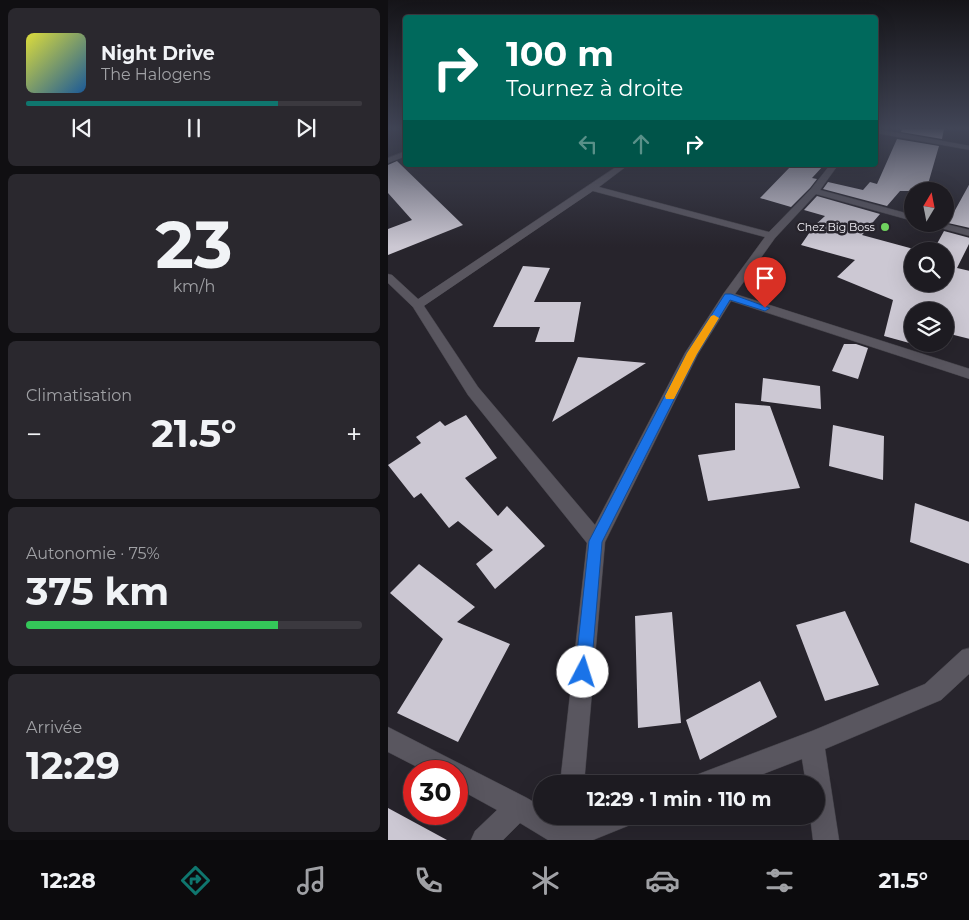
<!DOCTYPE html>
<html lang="fr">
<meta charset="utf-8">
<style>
body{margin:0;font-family:Montserrat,sans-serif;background:#2a282e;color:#f1f3f6;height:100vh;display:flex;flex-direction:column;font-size:19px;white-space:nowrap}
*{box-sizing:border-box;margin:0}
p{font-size:16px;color:#a0a1a5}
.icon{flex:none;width:28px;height:28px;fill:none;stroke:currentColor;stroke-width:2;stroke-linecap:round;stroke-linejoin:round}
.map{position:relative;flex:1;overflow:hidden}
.drawer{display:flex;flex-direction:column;gap:8px;padding:8px;background:#100f12;width:388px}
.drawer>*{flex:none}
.hud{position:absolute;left:15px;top:15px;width:475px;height:152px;border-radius:5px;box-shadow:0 5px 20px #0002,0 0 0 1px #3b393f;background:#00695c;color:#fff;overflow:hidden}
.needle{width:32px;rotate:10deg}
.controls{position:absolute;left:516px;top:182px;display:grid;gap:10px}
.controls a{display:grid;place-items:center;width:50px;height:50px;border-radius:50%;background:#1d1b21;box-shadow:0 5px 20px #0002,0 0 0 1px #3b393f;font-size:25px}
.speed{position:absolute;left:15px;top:760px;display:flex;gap:10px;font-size:25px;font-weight:700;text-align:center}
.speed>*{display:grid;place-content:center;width:65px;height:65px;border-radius:50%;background:#1d1b21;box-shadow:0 5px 20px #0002,0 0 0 1px #3b393f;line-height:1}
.speed .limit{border:8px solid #d22;background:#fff;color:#111}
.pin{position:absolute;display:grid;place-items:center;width:42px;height:42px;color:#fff;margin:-51px -21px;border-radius:50% 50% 50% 0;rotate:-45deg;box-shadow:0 0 5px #0007}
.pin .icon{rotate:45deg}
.me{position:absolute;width:55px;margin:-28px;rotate:5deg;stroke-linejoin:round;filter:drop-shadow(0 0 4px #0008)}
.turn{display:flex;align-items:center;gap:18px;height:105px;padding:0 20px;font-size:22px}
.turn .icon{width:65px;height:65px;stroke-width:2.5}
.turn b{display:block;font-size:35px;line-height:42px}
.lanes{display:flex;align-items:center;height:48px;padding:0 20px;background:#0003;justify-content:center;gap:25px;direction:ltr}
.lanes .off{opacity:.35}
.big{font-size:38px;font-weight:700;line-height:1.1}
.drawer .widget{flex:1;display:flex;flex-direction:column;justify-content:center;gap:8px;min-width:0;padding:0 18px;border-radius:8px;background:#2a282e}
.drawer .dial{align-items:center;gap:0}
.dial b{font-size:65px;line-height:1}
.song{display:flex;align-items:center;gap:15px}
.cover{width:60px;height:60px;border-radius:8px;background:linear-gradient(135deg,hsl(60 70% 55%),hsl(210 70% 35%))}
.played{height:5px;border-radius:2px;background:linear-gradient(90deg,#0f766e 75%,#3b393f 75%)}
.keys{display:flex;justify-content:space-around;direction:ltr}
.heat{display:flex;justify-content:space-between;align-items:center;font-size:28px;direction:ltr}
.charge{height:8px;border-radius:4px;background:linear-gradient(90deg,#34c759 75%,#3b393f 0)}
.trip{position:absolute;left:145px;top:775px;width:292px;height:50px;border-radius:25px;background:#1d1b21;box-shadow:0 5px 20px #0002,0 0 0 1px #3b393f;font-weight:700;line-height:50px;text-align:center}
.menu{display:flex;height:80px;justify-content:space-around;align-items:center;background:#0c0b0d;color:#a0a1a5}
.menu .icon{width:35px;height:35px}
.menu .active{color:#0f766e}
.menu b{font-size:22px;color:#f1f3f6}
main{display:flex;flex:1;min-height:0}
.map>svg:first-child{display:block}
.building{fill:#ccc8d3}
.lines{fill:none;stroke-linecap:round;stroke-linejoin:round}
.minor-casing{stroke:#424047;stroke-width:1}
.minor{fill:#59565f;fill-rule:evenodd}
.route{fill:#1a73e8;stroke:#114b97}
.slow{fill:#f59e0b}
.poi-dot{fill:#70d35f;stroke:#27242c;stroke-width:2}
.labels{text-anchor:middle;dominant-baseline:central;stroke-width:5;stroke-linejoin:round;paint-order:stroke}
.far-poi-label{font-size:11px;fill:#f5f3f9;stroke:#27242c;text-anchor:end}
</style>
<main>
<section class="drawer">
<div class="widget">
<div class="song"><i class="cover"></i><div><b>Night Drive</b><p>The Halogens</p></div></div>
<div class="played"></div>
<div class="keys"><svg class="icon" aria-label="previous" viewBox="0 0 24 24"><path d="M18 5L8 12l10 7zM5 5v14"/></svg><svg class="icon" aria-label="pause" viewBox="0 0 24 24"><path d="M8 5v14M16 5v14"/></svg><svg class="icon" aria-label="next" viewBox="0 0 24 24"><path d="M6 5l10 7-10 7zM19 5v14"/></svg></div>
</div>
<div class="widget dial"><b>23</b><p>km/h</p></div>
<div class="widget"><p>Climatisation</p>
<div class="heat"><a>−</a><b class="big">21.5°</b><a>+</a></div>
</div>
<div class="widget"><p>Autonomie · 75%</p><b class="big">375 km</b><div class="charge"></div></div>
<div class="widget"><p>Arrivée</p><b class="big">12:29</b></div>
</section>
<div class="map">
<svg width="582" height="840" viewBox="0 0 582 840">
<rect width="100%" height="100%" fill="#27242c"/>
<path class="building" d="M 514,129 L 556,129 L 554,139 L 513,132 Z
M 509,139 L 551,146 L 538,191 L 512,191 L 499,206 L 435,189 L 440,182 L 475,190 L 482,182 L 489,184 Z
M 9,161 L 75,225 L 0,255 L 0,229 L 24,220 L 0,193 L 0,165 Z
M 404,165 L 436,165 L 424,178 L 429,179 L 422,188 L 403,207 L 372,198 Z
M 582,183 L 582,228 L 560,223 Z
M 429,196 L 492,214 L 474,235 L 533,251 L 525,251 L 525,284 L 558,284 L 558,251 L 545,251 L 556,231 L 582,238 L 582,242 L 569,268 L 582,271 L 582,339 L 558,333 L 558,311 L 525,311 L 525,344 L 496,336 L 505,300 L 449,277 L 467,260 L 413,245 L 426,226 L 437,216 L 416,210 Z
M 135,266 L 162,268 L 146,302 L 193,302 L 186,342 L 147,342 L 152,327 L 105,327 Z
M 456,344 L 468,344 L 480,348 L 470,379 L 444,371 Z
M 190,357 L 258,363 L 164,422 Z
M 375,378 L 432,386 L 433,409 L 373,401 Z
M 347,403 L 382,406 L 412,488 L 320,501 L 310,455 L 347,450 Z
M 78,415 L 109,458 L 77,478 L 110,516 L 119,506 L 157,546 L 107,589 L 88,564 L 105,550 L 70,521 L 61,528 L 33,493 L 26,498 L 0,465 L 33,443 L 28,437 L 52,421 L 57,426 Z
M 445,425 L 496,436 L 495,480 L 441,466 Z
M 527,503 L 582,522 L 582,564 L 522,542 Z
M 31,564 L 87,607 L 69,622 L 122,644 L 70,742 L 9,713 L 55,639 L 2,593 Z
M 457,611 L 491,685 L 437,701 L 408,625 Z
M 284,612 L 293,723 L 250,728 L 247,616 Z
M 372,681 L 389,717 L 312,760 L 298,720 Z
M 0,808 L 59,840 L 0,840 Z"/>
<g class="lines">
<g class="minor-casing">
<path id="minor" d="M 488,129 L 582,146 L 582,150 L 488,133 Z
M 18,151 L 18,156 L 0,163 L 0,158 Z
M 231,165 L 240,165 L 211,187 L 381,232 L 423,189 L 442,165 L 450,165 L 432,190 L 525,215 L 525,221 L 428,194 L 387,238 L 347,294 L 582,369 L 582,379 L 343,301 L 310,354 L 217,542 L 196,784 L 172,784 L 199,543 L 80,395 L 25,307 L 0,283 L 0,274 L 4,275 L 30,299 ZM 205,191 L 377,237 L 336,293 L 297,353 L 207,525 L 90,387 L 36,306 Z
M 543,224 L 558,224 L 582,230 L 582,236 L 545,226 Z
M 582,648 L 582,673 L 553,700 L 437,749 L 451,840 L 425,840 L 422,816 L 429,816 L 429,784 L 418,784 L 414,759 L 349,784 L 305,784 L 308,775 L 424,731 L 537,684 L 574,650 Z
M 0,727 L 139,798 L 154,807 L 154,816 L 194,816 L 194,818 L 199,816 L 246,816 L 242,825 L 205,840 L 160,840 L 132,823 L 115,840 L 83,840 L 87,831 L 109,810 L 69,788 L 69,771 L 37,771 L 0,752 Z"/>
</g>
<use href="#minor" class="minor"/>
</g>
<linearGradient id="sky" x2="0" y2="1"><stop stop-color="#151418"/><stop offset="0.52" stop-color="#414556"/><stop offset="1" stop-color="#414556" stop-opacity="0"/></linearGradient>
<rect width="582" height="247" fill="url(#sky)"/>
<path class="route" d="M 337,294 L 343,294 L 382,308 L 377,311 L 342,300 L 309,354 L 214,542 L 203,672 L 201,677 L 195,680 L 189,677 L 187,672 L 201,541 L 299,353 Z"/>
<path class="slow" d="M 326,315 L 331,318 L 309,354 L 286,399 L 278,399 L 277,396 L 299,353 L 323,316 Z"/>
<circle class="poi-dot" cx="497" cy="227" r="5"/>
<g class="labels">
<g class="far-poi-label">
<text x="487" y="227">Chez Big Boss</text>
</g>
</g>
</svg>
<div class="controls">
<a><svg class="needle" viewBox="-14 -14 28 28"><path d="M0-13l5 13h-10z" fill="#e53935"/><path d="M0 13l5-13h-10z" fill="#a0a1a5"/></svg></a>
<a><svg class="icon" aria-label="search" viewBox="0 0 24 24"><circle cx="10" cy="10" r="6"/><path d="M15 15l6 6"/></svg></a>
<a><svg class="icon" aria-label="layers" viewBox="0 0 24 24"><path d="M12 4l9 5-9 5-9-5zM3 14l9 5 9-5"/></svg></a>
</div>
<div class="speed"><div class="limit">30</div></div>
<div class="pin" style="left:377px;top:308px;background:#d93025"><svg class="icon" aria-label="arrive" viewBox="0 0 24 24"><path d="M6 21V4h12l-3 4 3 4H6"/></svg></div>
<svg class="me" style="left:195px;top:672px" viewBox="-20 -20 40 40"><circle r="19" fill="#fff"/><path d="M0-13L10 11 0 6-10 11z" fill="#1a73e8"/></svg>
<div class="trip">12:29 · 1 min · 110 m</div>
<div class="hud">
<div class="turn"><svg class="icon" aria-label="right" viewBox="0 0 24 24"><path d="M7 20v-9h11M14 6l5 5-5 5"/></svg><div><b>100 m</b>Tournez à droite</div></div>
<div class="lanes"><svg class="icon off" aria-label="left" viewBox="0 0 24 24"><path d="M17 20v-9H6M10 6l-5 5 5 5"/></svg><svg class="icon off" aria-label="ahead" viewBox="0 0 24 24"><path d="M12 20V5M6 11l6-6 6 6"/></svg><svg class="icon" aria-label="right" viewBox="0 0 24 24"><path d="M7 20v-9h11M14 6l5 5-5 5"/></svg></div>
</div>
</div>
</main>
<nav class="menu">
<b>12:28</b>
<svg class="icon active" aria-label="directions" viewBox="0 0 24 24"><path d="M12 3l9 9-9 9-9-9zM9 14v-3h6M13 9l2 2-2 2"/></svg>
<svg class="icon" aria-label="music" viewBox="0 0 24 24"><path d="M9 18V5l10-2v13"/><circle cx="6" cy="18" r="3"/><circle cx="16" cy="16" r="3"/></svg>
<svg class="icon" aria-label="phone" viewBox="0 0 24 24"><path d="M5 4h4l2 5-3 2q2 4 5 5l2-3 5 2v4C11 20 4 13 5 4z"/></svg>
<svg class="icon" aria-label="climate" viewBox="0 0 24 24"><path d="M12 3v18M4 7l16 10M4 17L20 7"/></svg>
<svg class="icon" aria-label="car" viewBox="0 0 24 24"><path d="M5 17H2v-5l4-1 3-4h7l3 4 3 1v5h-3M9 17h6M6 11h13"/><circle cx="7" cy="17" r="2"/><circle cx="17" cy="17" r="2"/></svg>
<svg class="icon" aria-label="filters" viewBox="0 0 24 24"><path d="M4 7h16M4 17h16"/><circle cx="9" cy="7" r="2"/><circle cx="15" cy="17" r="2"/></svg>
<b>21.5°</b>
</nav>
